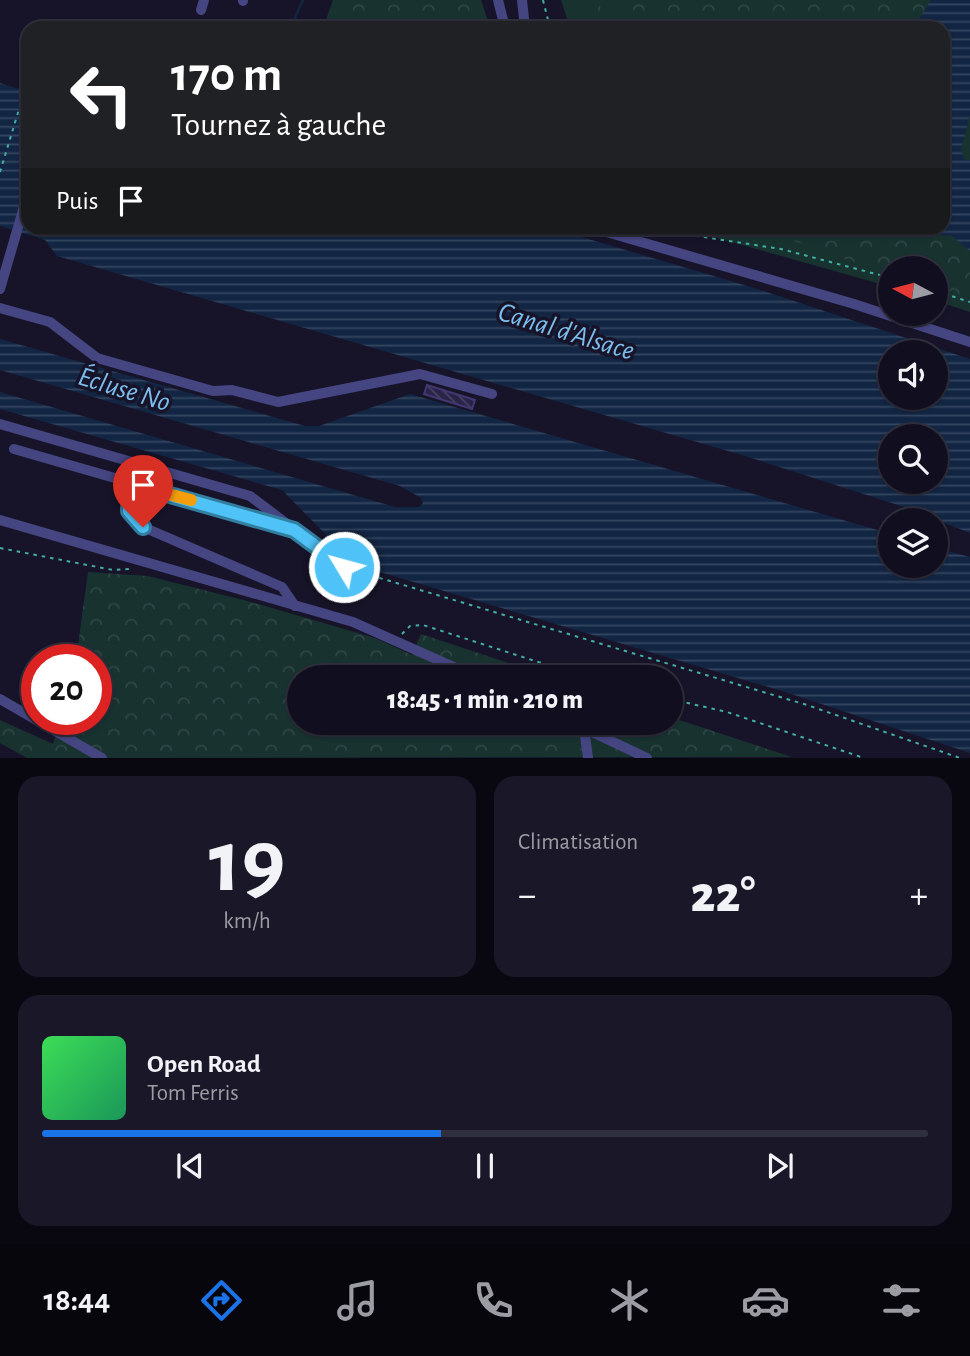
<!DOCTYPE html>
<html lang="fr">
<meta charset="utf-8">
<style>
body{margin:0;font-family:"Alegreya Sans",sans-serif;background:#1a1828;color:#f1f3f6;height:100vh;display:flex;flex-direction:column;font-size:26px;white-space:nowrap}
*{box-sizing:border-box;margin:0}
p{font-size:23px;color:#9c9ca4}
.icon{flex:none;width:38px;height:38px;fill:none;stroke:currentColor;stroke-width:2;stroke-linecap:round;stroke-linejoin:round}
.map{position:relative;height:758px;overflow:hidden}
.details{display:flex;flex-direction:column;gap:18px;padding:18px;background:#090811;flex:1}
.details>*{flex:none}
.hud{position:absolute;left:21px;top:21px;width:929px;height:214px;border-radius:21px;box-shadow:0 2px 5px #0004,0 0 0 2px #302f3d;background:#202124;color:#fff;overflow:hidden}
.needle{width:46px;rotate:277deg}
.controls{position:absolute;left:878px;top:256px;display:grid;gap:14px}
.controls a{display:grid;place-items:center;width:70px;height:70px;border-radius:50%;background:#110f1f;box-shadow:0 2px 5px #0004,0 0 0 2px #302f3d;font-size:35px}
.speed{position:absolute;left:21px;top:644px;display:flex;gap:14px;font-size:35px;font-weight:700;text-align:center}
.speed>*{display:grid;place-content:center;width:91px;height:91px;border-radius:50%;background:#110f1f;box-shadow:0 2px 5px #0004,0 0 0 2px #302f3d;line-height:1}
.speed .limit{border:10px solid #d22;background:#fff;color:#111}
.pin{position:absolute;display:grid;place-items:center;width:60px;height:60px;color:#fff;margin:-72px -30px;border-radius:50% 50% 50% 0;rotate:-45deg;box-shadow:0 0 7px #0007}
.pin .icon{rotate:45deg}
.me{position:absolute;width:77px;margin:-38px;rotate:307deg;stroke-linejoin:round;filter:drop-shadow(0 0 5px #0008)}
.turn{display:flex;align-items:center;gap:24px;height:147px;padding:0 35px;font-size:32px}
.turn .icon{width:91px;height:91px;stroke-width:2.5}
.turn b{display:block;font-size:49px;line-height:60px}
.then{display:flex;align-items:center;height:66px;padding:0 35px;background:#0003;gap:14px;font-size:26px}
.big{font-size:52px;font-weight:800;line-height:1.1}
.details .widget{flex:1;display:flex;flex-direction:column;justify-content:center;gap:10px;min-width:0;padding:0 24px;border-radius:21px;background:#1a1828}
.details .dial{align-items:center;gap:0}
.dial b{font-size:91px;line-height:1}
.song{display:flex;align-items:center;gap:21px}
.cover{width:84px;height:84px;border-radius:10px;background:linear-gradient(135deg,hsl(130 70% 55%),hsl(150 70% 35%))}
.played{height:7px;border-radius:4px;background:linear-gradient(90deg,#1a73e8 45%,#302f3d 45%)}
.keys{display:flex;justify-content:space-around;direction:ltr}
.heat{display:flex;justify-content:space-between;align-items:center;font-size:38px;direction:ltr}
.details .tiles{flex:1;display:grid;gap:18px;grid-template-columns:1fr 1fr}
.widget:last-child{grid-column:span 2}
.trip{position:absolute;left:287px;top:665px;width:396px;height:70px;border-radius:35px;background:#110f1f;box-shadow:0 2px 5px #0004,0 0 0 2px #302f3d;font-weight:800;line-height:70px;text-align:center}
.dock{display:flex;height:112px;justify-content:space-around;align-items:center;background:#07060c;color:#9c9ca4}
.dock .icon{width:49px;height:49px}
.dock .on{color:#1a73e8}
.dock b{font-size:32px;color:#f1f3f6}
.map>svg:first-child{display:block}
.green{fill:#183230}
.forest{fill:url(#forest-crowns)}
.water{fill:url(#water-rules);fill-rule:evenodd}
.lines{fill:none;stroke-linecap:round;stroke-linejoin:round}
.stream{stroke:#122644;stroke-width:2.5}
.building{fill:url(#building-back-hatch);stroke:#413871;stroke-width:2}
.path{stroke:#41afa4;stroke-width:2;stroke-dasharray:3.5 5;stroke-linecap:butt}
.minor{stroke:#454582;stroke-width:10}
.route-casing{stroke:#337fa1;stroke-width:18}
.route{stroke:#4fc3f7;stroke-width:12}
.slow{stroke:#f59e0b;stroke-width:12}
.labels{text-anchor:middle;dominant-baseline:central;stroke-width:7;stroke-linejoin:round;paint-order:stroke}
.water-label{font-size:28px;font-style:italic;fill:#7bbeee;stroke:#171429}
</style>
<div class="map">
<svg width="970" height="758" viewBox="0 0 970 758">
<defs>
<pattern id="forest-crowns" width="20" height="18" patternUnits="userSpaceOnUse" patternTransform="scale(1.75)"><rect width="20" height="18" fill="#183230"/><path d="M2 6a3 3 0 1 1 6 0M12 15a3 3 0 1 1 6 0" fill="none" stroke="#2e4645"/></pattern>
<pattern id="water-rules" width="6" height="5" patternUnits="userSpaceOnUse" patternTransform="scale(1.75)"><rect width="6" height="5" fill="#122644"/><path d="M0 2.5h6" fill="none" stroke="#344560"/></pattern>
<pattern id="building-back-hatch" width="6" height="6" patternUnits="userSpaceOnUse" patternTransform="scale(1.75)"><rect width="6" height="6" fill="#292348"/><path d="M-1 5l2 2M0 0l6 6M5-1l2 2" fill="none" stroke="#484363"/></pattern>
</defs>
<rect width="100%" height="100%" fill="#171429"/>
<path class="green" d="M 561,0 L 970,0 L 970,312 L 936,301 L 936,268 L 891,268 L 891,287 L 682,228 L 943,228 L 943,28 L 570,28 Z"/>
<path class="forest" d="M 333,0 L 481,0 L 490,28 L 323,28 Z
M 585,0 L 599,0 L 601,10 L 643,28 L 594,28 Z
M 601,0 L 931,0 L 913,28 L 690,28 Z
M 756,228 L 915,228 L 925,234 L 952,236 L 970,251 L 970,301 L 936,290 L 936,268 L 891,268 L 891,275 Z
M 88,572 L 148,576 L 251,602 L 375,638 L 412,655 L 421,634 L 551,677 L 299,677 L 299,723 L 670,723 L 670,717 L 792,757 L 27,758 L 0,743 L 0,720 L 53,744 L 61,719 L 96,719 L 96,660 L 76,660 Z"/>
<path class="water" d="M 931,0 L 970,0 L 970,114 L 961,150 L 965,160 L 970,160 L 970,251 L 952,236 L 925,234 L 915,228 L 943,228 L 943,28 L 913,28 Z
M 0,83 L 28,92 L 28,228 L 551,228 L 751,287 L 970,359 L 970,533 L 898,505 L 745,456 L 57,256 L 45,240 L 0,226 ZM 891,352 L 936,352 L 936,397 L 891,397 ZM 891,436 L 936,436 L 936,481 L 891,481 Z
M 0,339 L 305,426 L 319,426 L 410,394 L 891,534 L 891,565 L 936,565 L 936,548 L 970,557 L 970,753 L 782,691 L 356,565 L 282,490 L 0,409 L 0,392 L 395,507 L 419,507 L 423,503 L 421,498 L 400,486 L 0,370 Z"/>
<g class="lines">
<path class="stream" d="M 286,28 L 293,22 L 303,0"/>
</g>
<path class="building" d="M 427,385 L 475,400 L 472,409 L 424,394 Z"/>
<g class="lines">
<path class="path" d="M 543,0 L 550,28
M 0,172 L 27,83
M 645,228 L 781,249 L 891,278
M 936,291 L 970,302
M 0,548 L 113,570 L 131,569
M 363,573 L 807,705 L 960,758
M 402,634 L 410,626 L 423,625 L 585,677
M 670,699 L 727,712 L 864,758"/>
<path class="minor" d="M 498,0 L 505,28
M 522,0 L 525,28
M 243,1 L 243,0
M 201,10 L 204,0
M 593,228 L 854,304 L 970,342
M 0,289 L 28,193
M 0,308 L 50,322 L 97,358 L 213,391 L 232,390 L 278,402 L 420,374 L 492,394
M 0,424 L 250,496 L 344,567 L 354,571
M 14,449 L 285,527
M 131,484 L 129,511 L 143,527 L 282,587 L 295,606
M 0,520 L 353,622 L 476,677
M 0,699 L 102,758
M 573,723 L 647,758
M 584,728 L 588,758"/>
</g>
<g class="lines">
<g class="route-casing">
<path id="route" d="M 143,527 L 129,511 L 131,484 L 294,530 L 344,567"/>
</g>
<use href="#route" class="route"/>
<path class="slow" d="M 137,486 L 191,500"/>
</g>
<g class="labels">
<g class="water-label">
<text transform="translate(566 332) rotate(17)">Canal d'Alsace</text>
<text transform="translate(124 390) rotate(17)">Écluse No</text>
</g>
</g>
</svg>
<div class="controls">
<a><svg class="needle" viewBox="-14 -14 28 28"><path d="M0-13l5 13h-10z" fill="#e53935"/><path d="M0 13l5-13h-10z" fill="#9c9ca4"/></svg></a>
<a><svg class="icon" aria-label="sound" viewBox="0 0 24 24"><path d="M4 9h4l5-4v14l-5-4H4zM17 9q2 3 0 6"/></svg></a>
<a><svg class="icon" aria-label="search" viewBox="0 0 24 24"><circle cx="10" cy="10" r="6"/><path d="M15 15l6 6"/></svg></a>
<a><svg class="icon" aria-label="layers" viewBox="0 0 24 24"><path d="M12 4l9 5-9 5-9-5zM3 14l9 5 9-5"/></svg></a>
</div>
<div class="speed"><div class="limit">20</div></div>
<div class="pin" style="left:143px;top:527px;background:#d93025"><svg class="icon" aria-label="arrive" viewBox="0 0 24 24"><path d="M6 21V4h12l-3 4 3 4H6"/></svg></div>
<svg class="me" style="left:344px;top:567px" viewBox="-20 -20 40 40"><circle r="17" fill="#4fc3f7" stroke="#fff" stroke-width="3"/><path d="M0-11L8 9 0 5-8 9z" fill="#fff"/></svg>
<div class="trip">18:45 · 1 min · 210 m</div>
<div class="hud">
<div class="turn"><svg class="icon" aria-label="left" viewBox="0 0 24 24"><path d="M17 20v-9H6M10 6l-5 5 5 5"/></svg><div><b>170 m</b>Tournez à gauche</div></div>
<div class="then">Puis<svg class="icon" aria-label="arrive" viewBox="0 0 24 24"><path d="M6 21V4h12l-3 4 3 4H6"/></svg></div>
</div>
</div>
<section class="details">
<div class="tiles">
<div class="widget dial"><b>19</b><p>km/h</p></div>
<div class="widget"><p>Climatisation</p>
<div class="heat"><a>−</a><b class="big">22°</b><a>+</a></div>
</div>
<div class="widget">
<div class="song"><i class="cover"></i><div><b>Open Road</b><p>Tom Ferris</p></div></div>
<div class="played"></div>
<div class="keys"><svg class="icon" aria-label="previous" viewBox="0 0 24 24"><path d="M18 5L8 12l10 7zM5 5v14"/></svg><svg class="icon" aria-label="pause" viewBox="0 0 24 24"><path d="M8 5v14M16 5v14"/></svg><svg class="icon" aria-label="next" viewBox="0 0 24 24"><path d="M6 5l10 7-10 7zM19 5v14"/></svg></div>
</div>
</div>
</section>
<nav class="dock">
<b>18:44</b>
<svg class="icon on" aria-label="directions" viewBox="0 0 24 24"><path d="M12 3l9 9-9 9-9-9zM9 14v-3h6M13 9l2 2-2 2"/></svg>
<svg class="icon" aria-label="music" viewBox="0 0 24 24"><path d="M9 18V5l10-2v13"/><circle cx="6" cy="18" r="3"/><circle cx="16" cy="16" r="3"/></svg>
<svg class="icon" aria-label="phone" viewBox="0 0 24 24"><path d="M5 4h4l2 5-3 2q2 4 5 5l2-3 5 2v4C11 20 4 13 5 4z"/></svg>
<svg class="icon" aria-label="climate" viewBox="0 0 24 24"><path d="M12 3v18M4 7l16 10M4 17L20 7"/></svg>
<svg class="icon" aria-label="car" viewBox="0 0 24 24"><path d="M5 17H2v-5l4-1 3-4h7l3 4 3 1v5h-3M9 17h6M6 11h13"/><circle cx="7" cy="17" r="2"/><circle cx="17" cy="17" r="2"/></svg>
<svg class="icon" aria-label="filters" viewBox="0 0 24 24"><path d="M4 7h16M4 17h16"/><circle cx="9" cy="7" r="2"/><circle cx="15" cy="17" r="2"/></svg>
</nav>
